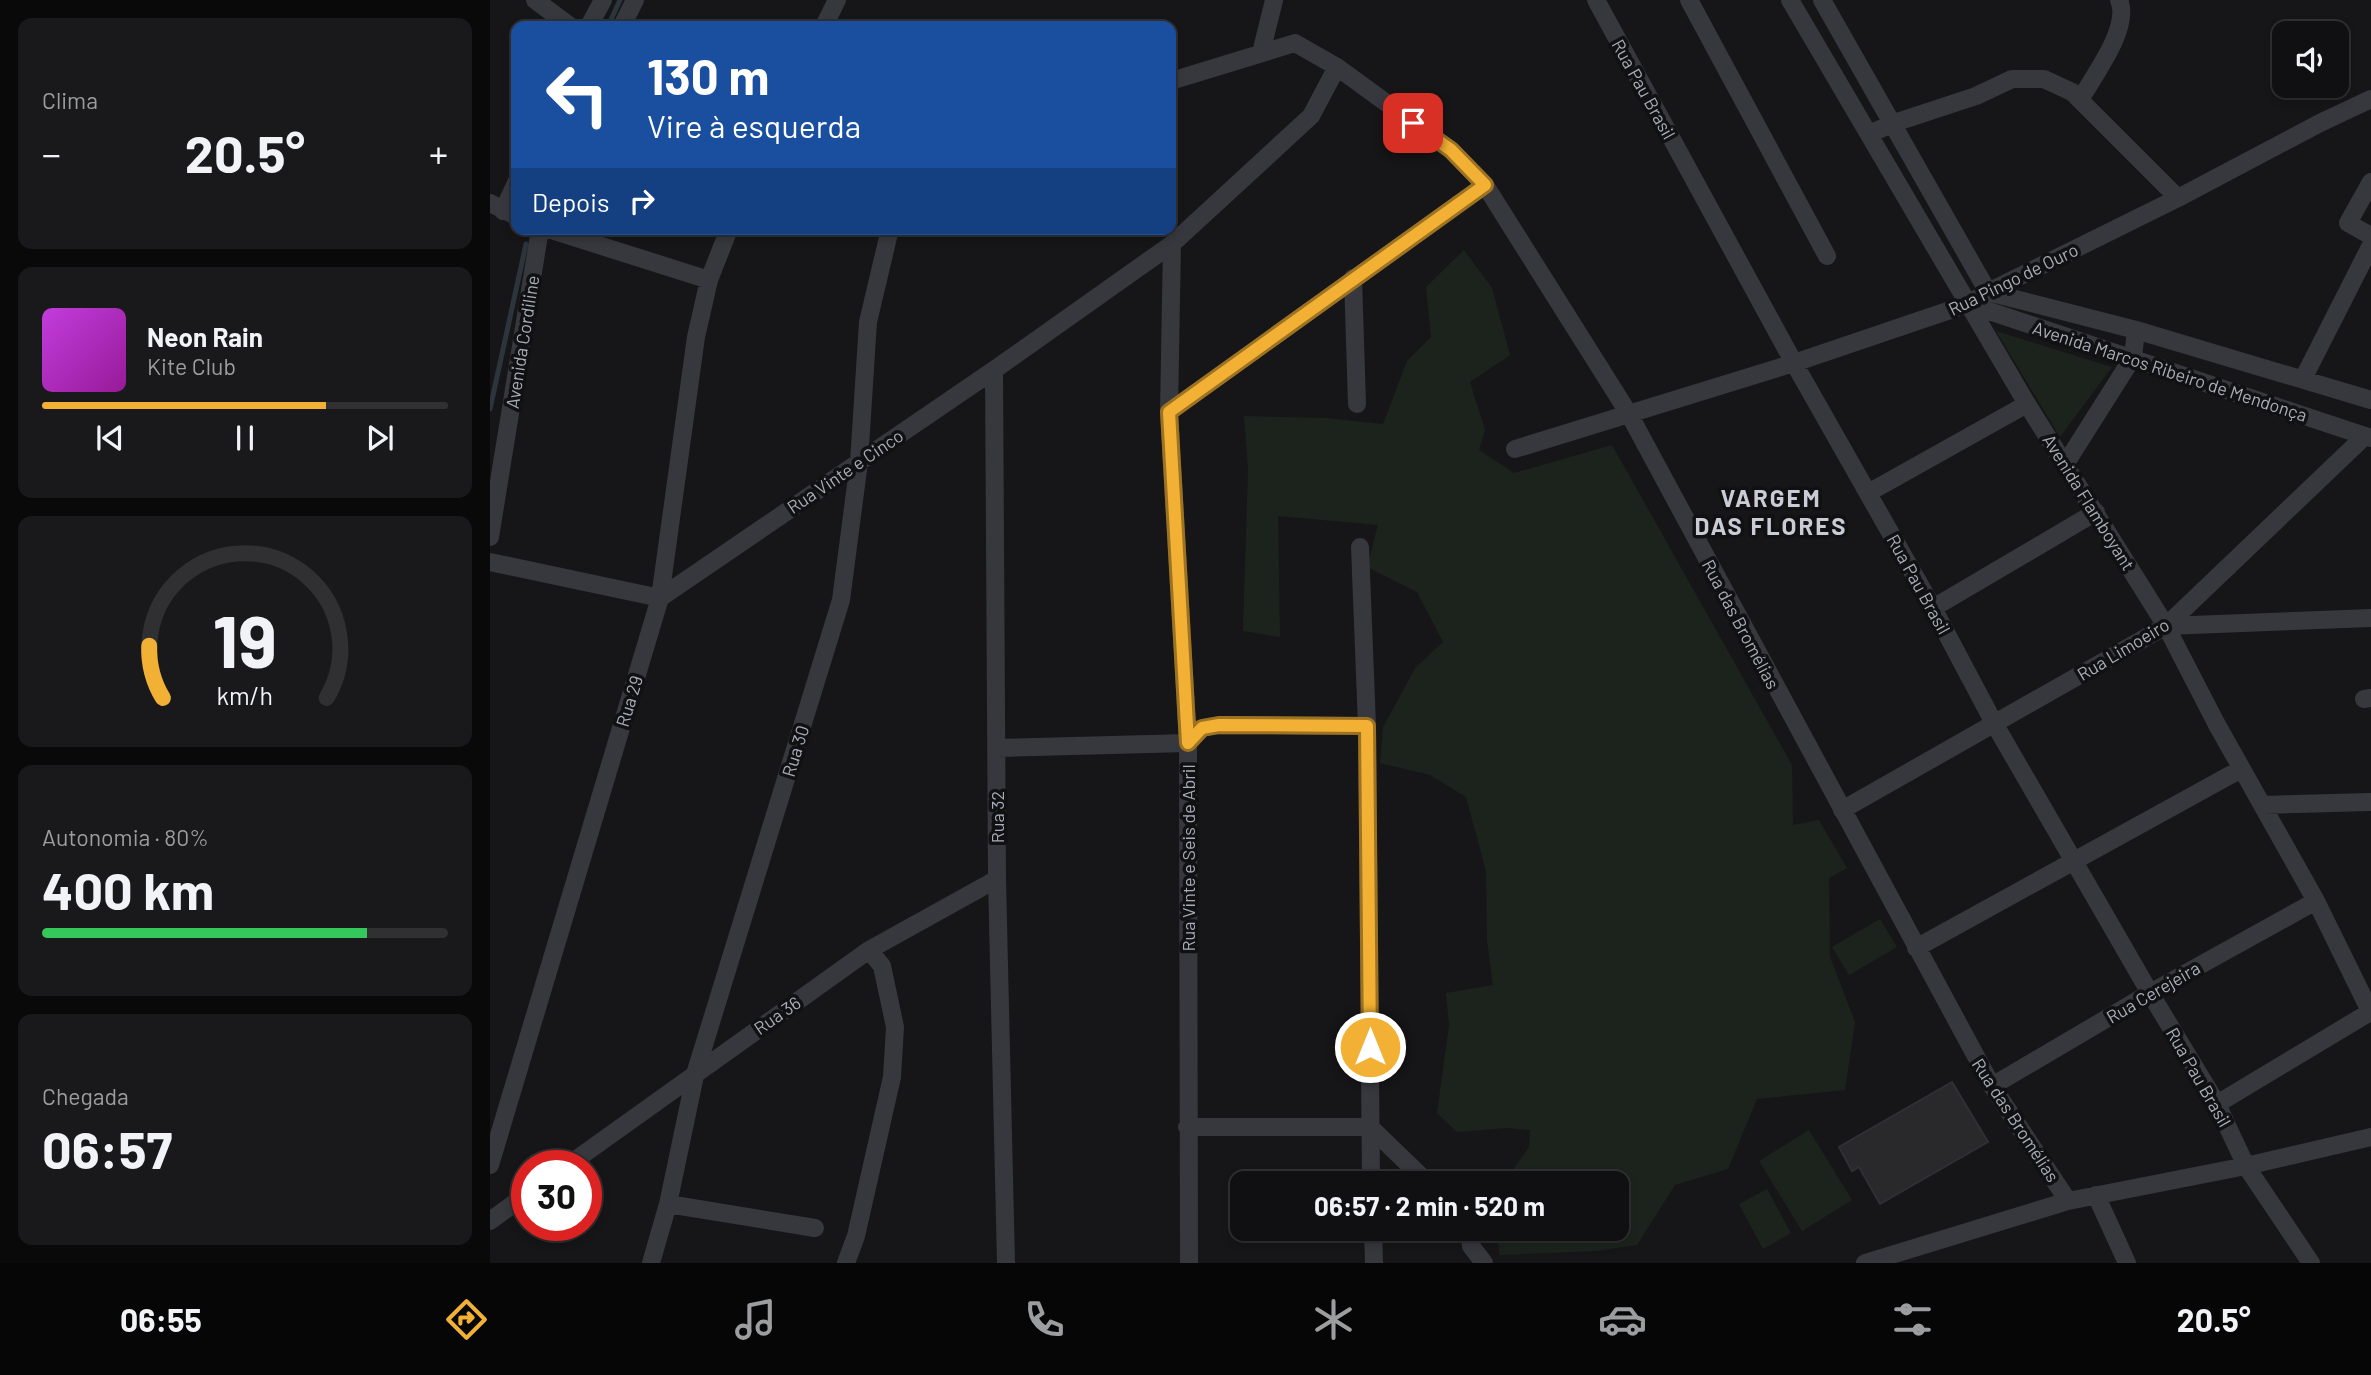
<!DOCTYPE html>
<html lang="pt">
<meta charset="utf-8">
<style>
body{margin:0;font-family:Barlow,sans-serif;background:#19191b;color:#f1f3f6;height:100vh;display:flex;flex-direction:column;font-size:26px;white-space:nowrap}
*{box-sizing:border-box;margin:0}
p{font-size:23px;color:#9c9d9f}
.icon{flex:none;width:38px;height:38px;fill:none;stroke:currentColor;stroke-width:2;stroke-linecap:round;stroke-linejoin:round}
.map{position:relative;flex:1;overflow:hidden}
.panel{display:flex;flex-direction:column;gap:18px;padding:18px;background:#09090a;width:490px}
.panel>*{flex:none}
.guide{position:absolute;left:21px;top:21px;width:665px;height:214px;border-radius:14px;box-shadow:0 4px 10px #0003,0 0 0 2px #303032;background:#1a4fa0;color:#fff;overflow:hidden}
.tools{position:absolute;left:1782px;top:21px;display:grid;gap:14px}
.tools a{display:grid;place-items:center;width:77px;height:77px;border-radius:14px;background:#101012;box-shadow:0 4px 10px #0003,0 0 0 2px #303032;font-size:35px}
.speed{position:absolute;left:21px;top:1150px;display:flex;gap:14px;font-size:35px;font-weight:700;text-align:center}
.speed>*{display:grid;place-content:center;width:91px;height:91px;border-radius:50%;background:#101012;box-shadow:0 4px 10px #0003,0 0 0 2px #303032;line-height:1}
.speed .limit{border:10px solid #d22;background:#fff;color:#111}
.pin{position:absolute;display:grid;place-items:center;width:60px;height:60px;color:#fff;margin:-30px;border-radius:14px;box-shadow:0 4px 10px #0006}
.me{position:absolute;width:77px;margin:-38px;rotate:0deg;stroke-linejoin:round;filter:drop-shadow(0 0 5px #0008)}
.turn{display:flex;align-items:center;gap:24px;height:147px;padding:0 21px;font-size:32px}
.turn .icon{width:91px;height:91px;stroke-width:2.5}
.turn b{display:block;font-size:49px;line-height:60px}
.then{display:flex;align-items:center;height:66px;padding:0 21px;background:#0003;gap:14px;font-size:26px}
.big{font-size:52px;font-weight:700;line-height:1.1}
.panel .card{flex:1;display:flex;flex-direction:column;justify-content:center;gap:10px;min-width:0;padding:0 24px;border-radius:14px;background:#19191b}
.panel .dial{align-items:center;gap:0}
.dial svg{height:182px;overflow:visible;fill:none;stroke:#303032;stroke-width:7;stroke-linecap:round;text-anchor:middle}
.dial text{fill:#f1f3f6;stroke:none}
.song{display:flex;align-items:center;gap:21px}
.cover{width:84px;height:84px;border-radius:10px;background:linear-gradient(135deg,hsl(290 70% 55%),hsl(300 70% 35%))}
.played{height:7px;border-radius:4px;background:linear-gradient(90deg,#f2b134 70%,#303032 70%)}
.keys{display:flex;justify-content:space-around;direction:ltr}
.heat{display:flex;justify-content:space-between;align-items:center;font-size:38px;direction:ltr}
.charge{height:10px;border-radius:5px;background:linear-gradient(90deg,#34c759 80%,#303032 0)}
.trip{position:absolute;left:740px;top:1171px;width:399px;height:70px;border-radius:14px;background:#101012;box-shadow:0 4px 10px #0003,0 0 0 2px #303032;font-weight:700;line-height:70px;text-align:center}
.tab-bar{display:flex;height:112px;justify-content:space-around;align-items:center;background:#060607;color:#9c9d9f}
.tab-bar .icon{width:49px;height:49px}
.tab-bar .active{color:#f2b134}
.tab-bar b{font-size:32px;color:#f1f3f6}
main{display:flex;flex:1;min-height:0}
.map>svg:first-child{display:block}
.green{fill:#1c231d}
.lines{fill:none;stroke-linecap:round;stroke-linejoin:round}
.stream{stroke:#2c353c;stroke-width:5}
.building{fill:#29292c;stroke:#303034;stroke-width:2}
.minor{stroke:#37383d;stroke-width:18}
.route-casing{stroke:#9d7322;stroke-width:18}
.route{stroke:#f2b134;stroke-width:12}
.labels{text-anchor:middle;dominant-baseline:central;stroke-width:7;stroke-linejoin:round;paint-order:stroke}
.street-label{font-size:18px;fill:#a8adb8;stroke:#111113}
.district-label{font-size:24px;font-weight:bold;letter-spacing:2px;fill:#c9ccd4;stroke:#111113}
</style>
<main>
<section class="panel">
<div class="card"><p>Clima</p>
<div class="heat"><a>−</a><b class="big">20.5°</b><a>+</a></div>
</div>
<div class="card">
<div class="song"><i class="cover"></i><div><b>Neon Rain</b><p>Kite Club</p></div></div>
<div class="played"></div>
<div class="keys"><svg class="icon" aria-label="previous" viewBox="0 0 24 24"><path d="M18 5L8 12l10 7zM5 5v14"/></svg><svg class="icon" aria-label="pause" viewBox="0 0 24 24"><path d="M8 5v14M16 5v14"/></svg><svg class="icon" aria-label="next" viewBox="0 0 24 24"><path d="M6 5l10 7-10 7zM19 5v14"/></svg></div>
</div>
<div class="card dial"><svg viewBox="0 0 100 80">
<path d="M14 69A42 42 0 1 1 86 69"/>
<path d="M14 69A42 42 0 0 1 8 46" stroke="#f2b134"/>
<text x="50" y="56" font-size="32" font-weight="700">19</text>
<text x="50" y="72" font-size="11">km/h</text>
</svg></div>
<div class="card"><p>Autonomia · 80%</p><b class="big">400 km</b><div class="charge"></div></div>
<div class="card"><p>Chegada</p><b class="big">06:57</b></div>
</section>
<div class="map">
<svg width="1881" height="1263" viewBox="0 0 1881 1263">
<rect width="100%" height="100%" fill="#161618"/>
<path class="green" d="M 974,250 L 1002,288 L 1020,355 L 980,382 L 995,430 L 989,450 L 1024,473 L 1122,445 L 1302,765 L 1303,825 L 1329,820 L 1357,868 L 1339,878 L 1340,957 L 1365,1022 L 1355,1090 L 1267,1099 L 1238,1169 L 1185,1185 L 1147,1245 L 1106,1251 L 1010,1255 L 1005,1229 L 1127,1228 L 1127,1183 L 1014,1183 L 1039,1147 L 1040,1130 L 1017,1128 L 967,1132 L 947,1113 L 959,1026 L 956,993 L 1003,985 L 997,940 L 996,871 L 976,797 L 940,775 L 890,763 L 893,727 L 926,667 L 953,642 L 927,592 L 877,567 L 888,525 L 788,516 L 790,637 L 753,631 L 758,468 L 754,416 L 836,418 L 893,424 L 917,361 L 941,337 L 936,287 Z
M 1506,331 L 1622,367 L 1570,437 Z
M 1390,919 L 1407,947 L 1359,975 L 1342,947 Z
M 1319,1130 L 1362,1200 L 1312,1231 L 1269,1161 Z
M 1277,1189 L 1301,1233 L 1273,1249 L 1249,1204 Z"/>
<g class="lines">
<path class="stream" d="M 118,26 L 130,0
M 0,409 L 36,244"/>
</g>
<path class="building" d="M 1462,1082 L 1498,1142 L 1390,1204 L 1369,1167 L 1362,1171 L 1349,1147 Z"/>
<g class="lines">
<path class="minor" d="M 45,0 L 80,26
M 1106,0 L 1304,363 L 1443,608 L 1504,723 L 1660,993 L 1727,1104 L 1756,1166 L 1821,1263
M 1199,0 L 1337,256
M 1300,0 L 1537,404 L 1676,626 L 1726,723 L 1826,901 L 1881,1013
M 1332,0 L 1498,292 L 1646,330 L 1881,400
M 99,26 L 113,0
M 132,26 L 145,0
M 334,26 L 347,0
M 771,53 L 784,0
M 681,81 L 805,43 L 847,67 L 961,150 L 995,185 L 1139,414 L 1502,1086 L 1578,1201
M 1590,100 C 1604,75 1641,27 1629,0
M 1379,134 L 1404,123 L 1486,96 L 1522,79 L 1554,79 L 1582,92 L 1688,198
M 1881,182 L 1858,223 L 1881,236
M 0,203 L 26,216
M 13,211 L 26,183
M 58,229 L 219,280
M 682,244 L 679,412 L 698,743 L 699,1263
M 863,278 L 867,404
M 1478,304 L 1881,438
M 504,370 L 507,879 L 516,1263
M 1813,379 L 1881,245
M 679,412 L 995,185
M 1025,449 L 1304,363 L 1478,304 L 1498,292 L 1688,198 L 1830,123 L 1881,99
M 1576,463 L 1643,357 L 1646,330
M 1378,493 L 1537,404
M 0,537 L 50,229
M 870,547 L 877,726 L 881,1183
M 0,562 L 170,598 L 504,370 L 682,244 L 821,116 L 847,67
M 1443,608 L 1606,512
M 1676,626 L 1881,618
M 1874,699 L 1881,698
M 506,748 L 698,743 L 712,728 L 729,725 L 877,726
M 1772,805 L 1881,802
M 1352,810 L 1676,626 L 1875,436
M 1426,948 L 1751,769
M 1502,1086 L 1660,993 L 1826,901
M 1727,1104 L 1880,1012
M 697,1127 L 880,1127 L 938,1183
M 0,1165 L 170,598 L 206,337 L 219,280 L 239,229
M 77,1166 L 379,950 L 507,879
M 1606,1195 L 1637,1263
M 178,1204 L 325,1228
M 0,1221 L 37,1194
M 883,1228 L 884,1263
M 979,1228 L 981,1246 L 994,1263
M 161,1263 L 178,1204 L 206,1071 L 351,600 L 369,462 L 378,322 L 400,229
M 356,1263 L 366,1236 L 402,1077 L 405,1027 L 392,966 L 379,950
M 1375,1263 L 1578,1201 L 1756,1166 L 1881,1137"/>
</g>
<g class="lines">
<g class="route-casing">
<path id="route" d="M 880,1047 L 877,726 L 729,725 L 712,728 L 698,743 L 679,412 L 995,185 L 961,150 L 923,123"/>
</g>
<use href="#route" class="route"/>
</g>
<g class="labels">
<g class="street-label">
<text transform="translate(1154 89) rotate(61)">Rua Pau Brasil</text>
<text transform="translate(1523 279) rotate(-26)">Rua Pingo de Ouro</text>
<text transform="translate(32 342) rotate(-81)">Avenida Cordiline</text>
<text transform="translate(1680 371) rotate(18)">Avenida Marcos Ribeiro de Mendonça</text>
<text transform="translate(355 471) rotate(-34)">Rua Vinte e Cinco</text>
<text transform="translate(1599 502) rotate(58)">Avenida Flamboyant</text>
<text transform="translate(1429 584) rotate(61)">Rua Pau Brasil</text>
<text transform="translate(1251 624) rotate(62)">Rua das Bromélias</text>
<text transform="translate(1633 649) rotate(-31)">Rua Limoeiro</text>
<text transform="translate(139 701) rotate(-73)">Rua 29</text>
<text transform="translate(305 751) rotate(-73)">Rua 30</text>
<text transform="translate(507 817) rotate(-90)">Rua 32</text>
<text transform="translate(698 858) rotate(-90)">Rua Vinte e Seis de Abril</text>
<text transform="translate(1663 992) rotate(-30)">Rua Cerejeira</text>
<text transform="translate(287 1015) rotate(-35)">Rua 36</text>
<text transform="translate(1709 1077) rotate(60)">Rua Pau Brasil</text>
<text transform="translate(1526 1120) rotate(57)">Rua das Bromélias</text>
</g>
<g class="district-label">
<text x="1281" y="497">VARGEM<tspan x="1281" dy="28">DAS FLORES</tspan></text>
</g>
</g>
</svg>
<div class="tools">
<a><svg class="icon" aria-label="sound" viewBox="0 0 24 24"><path d="M4 9h4l5-4v14l-5-4H4zM17 9q2 3 0 6"/></svg></a>
</div>
<div class="speed"><div class="limit">30</div></div>
<div class="pin" style="left:923px;top:123px;background:#d93025"><svg class="icon" aria-label="arrive" viewBox="0 0 24 24"><path d="M6 21V4h12l-3 4 3 4H6"/></svg></div>
<svg class="me" style="left:880px;top:1047px" viewBox="-20 -20 40 40"><circle r="17" fill="#f2b134" stroke="#fff" stroke-width="3"/><path d="M0-11L8 9 0 5-8 9z" fill="#fff"/></svg>
<div class="trip">06:57 · 2 min · 520 m</div>
<div class="guide">
<div class="turn"><svg class="icon" aria-label="left" viewBox="0 0 24 24"><path d="M17 20v-9H6M10 6l-5 5 5 5"/></svg><div><b>130 m</b>Vire à esquerda</div></div>
<div class="then">Depois<svg class="icon" aria-label="right" viewBox="0 0 24 24"><path d="M7 20v-9h11M14 6l5 5-5 5"/></svg></div>
</div>
</div>
</main>
<nav class="tab-bar">
<b>06:55</b>
<svg class="icon active" aria-label="directions" viewBox="0 0 24 24"><path d="M12 3l9 9-9 9-9-9zM9 14v-3h6M13 9l2 2-2 2"/></svg>
<svg class="icon" aria-label="music" viewBox="0 0 24 24"><path d="M9 18V5l10-2v13"/><circle cx="6" cy="18" r="3"/><circle cx="16" cy="16" r="3"/></svg>
<svg class="icon" aria-label="phone" viewBox="0 0 24 24"><path d="M5 4h4l2 5-3 2q2 4 5 5l2-3 5 2v4C11 20 4 13 5 4z"/></svg>
<svg class="icon" aria-label="climate" viewBox="0 0 24 24"><path d="M12 3v18M4 7l16 10M4 17L20 7"/></svg>
<svg class="icon" aria-label="car" viewBox="0 0 24 24"><path d="M5 17H2v-5l4-1 3-4h7l3 4 3 1v5h-3M9 17h6M6 11h13"/><circle cx="7" cy="17" r="2"/><circle cx="17" cy="17" r="2"/></svg>
<svg class="icon" aria-label="filters" viewBox="0 0 24 24"><path d="M4 7h16M4 17h16"/><circle cx="9" cy="7" r="2"/><circle cx="15" cy="17" r="2"/></svg>
<b>20.5°</b>
</nav>
